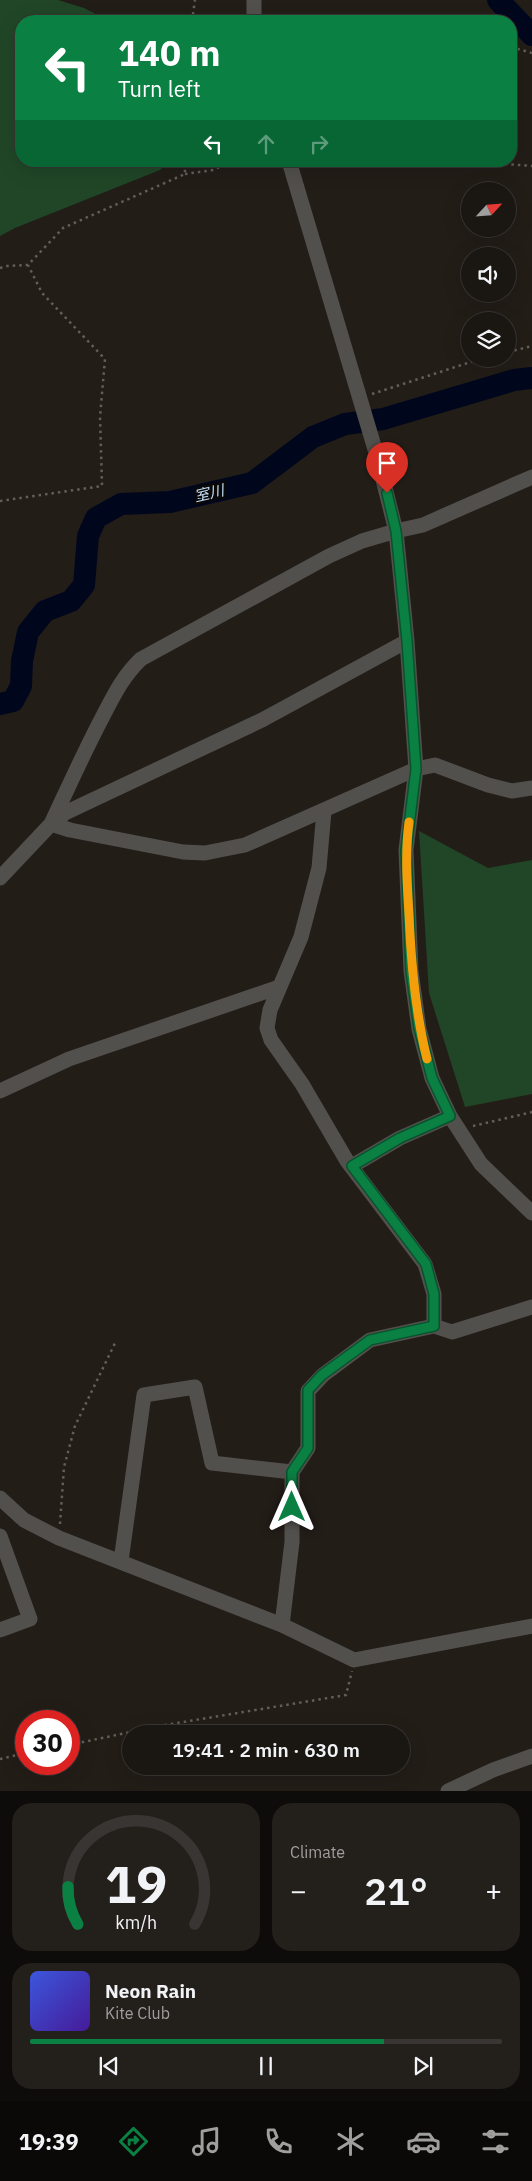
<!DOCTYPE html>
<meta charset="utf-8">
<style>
body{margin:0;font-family:"IBM Plex Sans","Noto Sans JP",sans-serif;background:#231f1b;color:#f1f3f6;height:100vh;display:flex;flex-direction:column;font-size:19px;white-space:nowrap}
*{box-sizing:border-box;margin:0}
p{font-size:16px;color:#9f9f9f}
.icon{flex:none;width:28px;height:28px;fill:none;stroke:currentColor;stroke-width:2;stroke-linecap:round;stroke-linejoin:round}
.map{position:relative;height:1791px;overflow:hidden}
.drawer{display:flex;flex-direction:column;gap:12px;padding:12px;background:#0e0c0a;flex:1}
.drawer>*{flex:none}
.banner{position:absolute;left:15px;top:15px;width:502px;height:152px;border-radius:20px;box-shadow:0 5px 20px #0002,0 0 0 1px #383532;background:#0b8043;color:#fff;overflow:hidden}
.needle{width:32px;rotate:64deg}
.controls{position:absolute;left:461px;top:182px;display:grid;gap:10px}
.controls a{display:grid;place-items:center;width:55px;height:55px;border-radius:50%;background:#1a1612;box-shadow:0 5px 20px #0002,0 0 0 1px #383532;font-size:25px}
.speed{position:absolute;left:15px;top:1710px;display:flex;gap:10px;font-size:25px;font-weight:700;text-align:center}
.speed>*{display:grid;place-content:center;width:65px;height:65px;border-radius:50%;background:#1a1612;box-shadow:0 5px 20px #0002,0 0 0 1px #383532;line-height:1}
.speed .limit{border:8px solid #d22;background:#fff;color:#111}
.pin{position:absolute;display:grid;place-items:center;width:42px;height:42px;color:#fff;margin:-51px -21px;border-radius:50% 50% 50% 0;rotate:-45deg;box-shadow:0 0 5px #0007}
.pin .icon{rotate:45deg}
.me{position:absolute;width:55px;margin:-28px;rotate:0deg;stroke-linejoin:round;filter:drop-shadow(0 0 4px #0008)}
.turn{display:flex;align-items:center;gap:18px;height:105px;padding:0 20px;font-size:22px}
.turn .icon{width:65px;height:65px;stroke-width:2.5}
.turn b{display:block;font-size:35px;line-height:42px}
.lanes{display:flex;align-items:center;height:48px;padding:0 20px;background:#0003;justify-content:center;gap:25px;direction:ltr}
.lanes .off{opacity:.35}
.big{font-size:38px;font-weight:600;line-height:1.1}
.drawer .widget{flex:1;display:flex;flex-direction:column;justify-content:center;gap:8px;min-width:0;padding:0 18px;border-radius:20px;background:#231f1b}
.drawer .dial{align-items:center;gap:0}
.dial svg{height:130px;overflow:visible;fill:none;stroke:#383532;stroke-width:7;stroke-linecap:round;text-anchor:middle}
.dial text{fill:#f1f3f6;stroke:none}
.song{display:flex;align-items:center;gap:15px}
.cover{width:60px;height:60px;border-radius:8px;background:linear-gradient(135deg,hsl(230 70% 55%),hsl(260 70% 35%))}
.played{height:5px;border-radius:2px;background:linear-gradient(90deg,#0b8043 75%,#383532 75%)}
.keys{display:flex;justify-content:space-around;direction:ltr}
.heat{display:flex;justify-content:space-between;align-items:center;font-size:28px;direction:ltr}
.drawer .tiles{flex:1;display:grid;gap:12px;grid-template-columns:1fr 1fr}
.widget:last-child{grid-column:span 2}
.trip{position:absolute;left:122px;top:1725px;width:288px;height:50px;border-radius:25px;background:#1a1612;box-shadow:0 5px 20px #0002,0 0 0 1px #383532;font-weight:600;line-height:50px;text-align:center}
.menu{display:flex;height:80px;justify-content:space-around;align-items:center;background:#0a0907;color:#9f9f9f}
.menu .icon{width:35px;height:35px}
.menu .current{color:#0b8043}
.menu b{font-size:22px;color:#f1f3f6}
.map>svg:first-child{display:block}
.green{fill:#204627}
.water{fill:#00071d;stroke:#424554}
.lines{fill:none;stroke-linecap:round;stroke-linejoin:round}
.river{stroke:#00071d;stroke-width:22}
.path{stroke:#635e59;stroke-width:2.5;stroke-dasharray:2.5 4;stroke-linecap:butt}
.minor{stroke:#52504d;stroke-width:15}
.route-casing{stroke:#07532c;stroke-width:12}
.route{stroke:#0b8043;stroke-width:9}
.slow{stroke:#f59e0b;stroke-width:9}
.labels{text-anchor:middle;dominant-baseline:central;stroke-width:5;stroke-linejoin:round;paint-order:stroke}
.water-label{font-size:15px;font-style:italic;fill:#c5e1fd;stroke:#0a0806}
</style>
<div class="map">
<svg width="532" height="1791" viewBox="0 0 532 1791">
<rect width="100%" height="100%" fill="#231d18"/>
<path class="green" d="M 0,0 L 58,0 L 84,8 L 109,21 L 21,21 L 21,161 L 168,161 L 160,170 L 15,228 L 0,236 Z
M 419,831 L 488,868 L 532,860 L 532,1094 L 465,1107 L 429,993 Z"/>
<path class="water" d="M 474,15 L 484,21 L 425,21 Z"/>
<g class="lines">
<path class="river" d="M 498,0 L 532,35
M 0,704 L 13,701 L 21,686 L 22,661 L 28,632 L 45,611 L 71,601 L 84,585 L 88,536 L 96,518 L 121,504 L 170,502 L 252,483 L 313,437 L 345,424 L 383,419 L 514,380 L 532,378"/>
<path class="path" d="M 192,21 L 195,0
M 511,47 L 532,53
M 466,161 L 532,166
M 185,174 L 213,170 L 232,161
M 0,268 L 7,266 L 28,265 L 63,228 L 185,174 L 185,161
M 508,352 L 532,346
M 372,394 L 480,359
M 0,501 L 102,486 L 100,417 L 105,359 L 42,293 L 28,265
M 473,1126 L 532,1112
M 60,1524 L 64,1467 L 75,1426 L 116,1341
M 69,1745 L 159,1726 L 346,1695 L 352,1671
M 0,1759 L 26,1753"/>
<path class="minor" d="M 254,21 L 254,0
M 532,477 L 423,525 L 396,531 L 407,641 L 416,769 L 406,850 L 411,971 L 419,1029 L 432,1078 L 450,1116 L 481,1164 L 532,1213
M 324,811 L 319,868 L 301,937 L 270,1010 L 267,1028 L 271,1040 L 302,1084 L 347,1161 L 425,1264 L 434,1294 L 434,1326
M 51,824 C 68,788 84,752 103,716 C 114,695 123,676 141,659 L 329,556 L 362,541 L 396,531 L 377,456 L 289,161
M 51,824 L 70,830 L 183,852 L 205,853 L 245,845 L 416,769 L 435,765 L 488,785 L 512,791 L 532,788
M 0,878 L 51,824 L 65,813 L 262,720 L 407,641
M 0,1091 L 69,1059 L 279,987
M 352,1166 L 400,1138 L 450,1116
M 0,1498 L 24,1520 L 59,1538 L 282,1625 L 354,1660 L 532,1626
M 0,1536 L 30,1619 L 0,1630
M 121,1561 L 144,1395 L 195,1387 L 212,1463 L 292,1472
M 282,1625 L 292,1542 L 292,1472 L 308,1448 L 308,1391 L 323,1375 L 370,1340 L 434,1326 L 452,1332 L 532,1307
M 448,1791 L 493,1770 L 532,1756"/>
</g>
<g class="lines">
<g class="route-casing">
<path id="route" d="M 292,1507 L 292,1472 L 308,1448 L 308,1390 L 322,1375 L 370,1340 L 434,1326 L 434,1294 L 426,1264 L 352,1166 L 400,1138 L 450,1116 L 432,1078 L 419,1028 L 411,971 L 406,850 L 416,769 L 407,641 L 396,531 L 387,493"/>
</g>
<use href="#route" class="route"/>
<path class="slow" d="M 409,822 C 405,853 407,883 409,914 C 411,964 415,1011 427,1059"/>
</g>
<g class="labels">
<g class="water-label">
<text transform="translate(209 493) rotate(-13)">室川</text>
</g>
</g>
</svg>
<div class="controls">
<a><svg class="needle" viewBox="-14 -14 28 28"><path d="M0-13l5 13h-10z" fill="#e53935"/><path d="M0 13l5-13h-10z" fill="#9f9f9f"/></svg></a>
<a><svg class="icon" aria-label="sound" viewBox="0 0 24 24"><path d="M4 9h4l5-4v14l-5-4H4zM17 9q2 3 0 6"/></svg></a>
<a><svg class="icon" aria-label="layers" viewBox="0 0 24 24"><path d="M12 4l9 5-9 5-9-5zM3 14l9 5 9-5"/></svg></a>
</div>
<div class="speed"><div class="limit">30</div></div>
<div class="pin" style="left:387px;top:493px;background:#d93025"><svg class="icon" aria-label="arrive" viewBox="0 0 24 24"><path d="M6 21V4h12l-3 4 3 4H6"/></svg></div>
<svg class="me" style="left:292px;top:1507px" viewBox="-20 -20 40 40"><path d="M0-17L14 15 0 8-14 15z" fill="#0b8043" stroke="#fff" stroke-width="4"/></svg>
<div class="trip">19:41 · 2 min · 630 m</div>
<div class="banner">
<div class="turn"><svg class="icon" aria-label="left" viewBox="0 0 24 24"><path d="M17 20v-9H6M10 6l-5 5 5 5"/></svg><div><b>140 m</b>Turn left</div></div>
<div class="lanes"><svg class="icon" aria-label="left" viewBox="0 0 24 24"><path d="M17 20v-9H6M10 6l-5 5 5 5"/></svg><svg class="icon off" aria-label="ahead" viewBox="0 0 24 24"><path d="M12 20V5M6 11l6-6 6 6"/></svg><svg class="icon off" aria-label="right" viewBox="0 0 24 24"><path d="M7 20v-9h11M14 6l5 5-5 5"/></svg></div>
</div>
</div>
<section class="drawer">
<div class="tiles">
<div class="widget dial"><svg viewBox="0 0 100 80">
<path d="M14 69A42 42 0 1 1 86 69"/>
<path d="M14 69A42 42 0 0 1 8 46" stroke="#0b8043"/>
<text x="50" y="56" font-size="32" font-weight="700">19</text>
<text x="50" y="72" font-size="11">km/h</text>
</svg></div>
<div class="widget"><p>Climate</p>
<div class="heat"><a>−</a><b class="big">21°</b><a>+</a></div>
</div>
<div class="widget">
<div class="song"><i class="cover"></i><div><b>Neon Rain</b><p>Kite Club</p></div></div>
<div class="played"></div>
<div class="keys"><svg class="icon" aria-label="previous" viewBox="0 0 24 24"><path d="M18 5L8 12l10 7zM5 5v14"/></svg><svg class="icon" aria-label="pause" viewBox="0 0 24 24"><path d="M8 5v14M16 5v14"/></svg><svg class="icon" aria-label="next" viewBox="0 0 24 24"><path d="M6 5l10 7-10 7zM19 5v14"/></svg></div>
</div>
</div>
</section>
<nav class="menu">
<b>19:39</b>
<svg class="icon current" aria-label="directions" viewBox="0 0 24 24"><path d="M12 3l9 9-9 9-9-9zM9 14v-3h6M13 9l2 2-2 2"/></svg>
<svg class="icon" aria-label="music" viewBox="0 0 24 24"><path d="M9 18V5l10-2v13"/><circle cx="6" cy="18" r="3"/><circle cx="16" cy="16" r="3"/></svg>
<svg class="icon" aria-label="phone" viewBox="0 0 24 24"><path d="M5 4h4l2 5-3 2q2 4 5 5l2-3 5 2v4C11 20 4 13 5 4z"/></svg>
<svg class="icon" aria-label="climate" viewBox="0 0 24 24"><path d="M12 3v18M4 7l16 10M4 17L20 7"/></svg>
<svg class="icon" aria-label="car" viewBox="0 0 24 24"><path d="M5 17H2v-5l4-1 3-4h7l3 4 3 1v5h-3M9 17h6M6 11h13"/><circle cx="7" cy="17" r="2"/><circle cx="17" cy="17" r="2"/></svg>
<svg class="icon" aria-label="filters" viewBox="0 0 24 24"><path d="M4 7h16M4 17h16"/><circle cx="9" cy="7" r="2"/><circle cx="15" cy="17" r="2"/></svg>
</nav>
